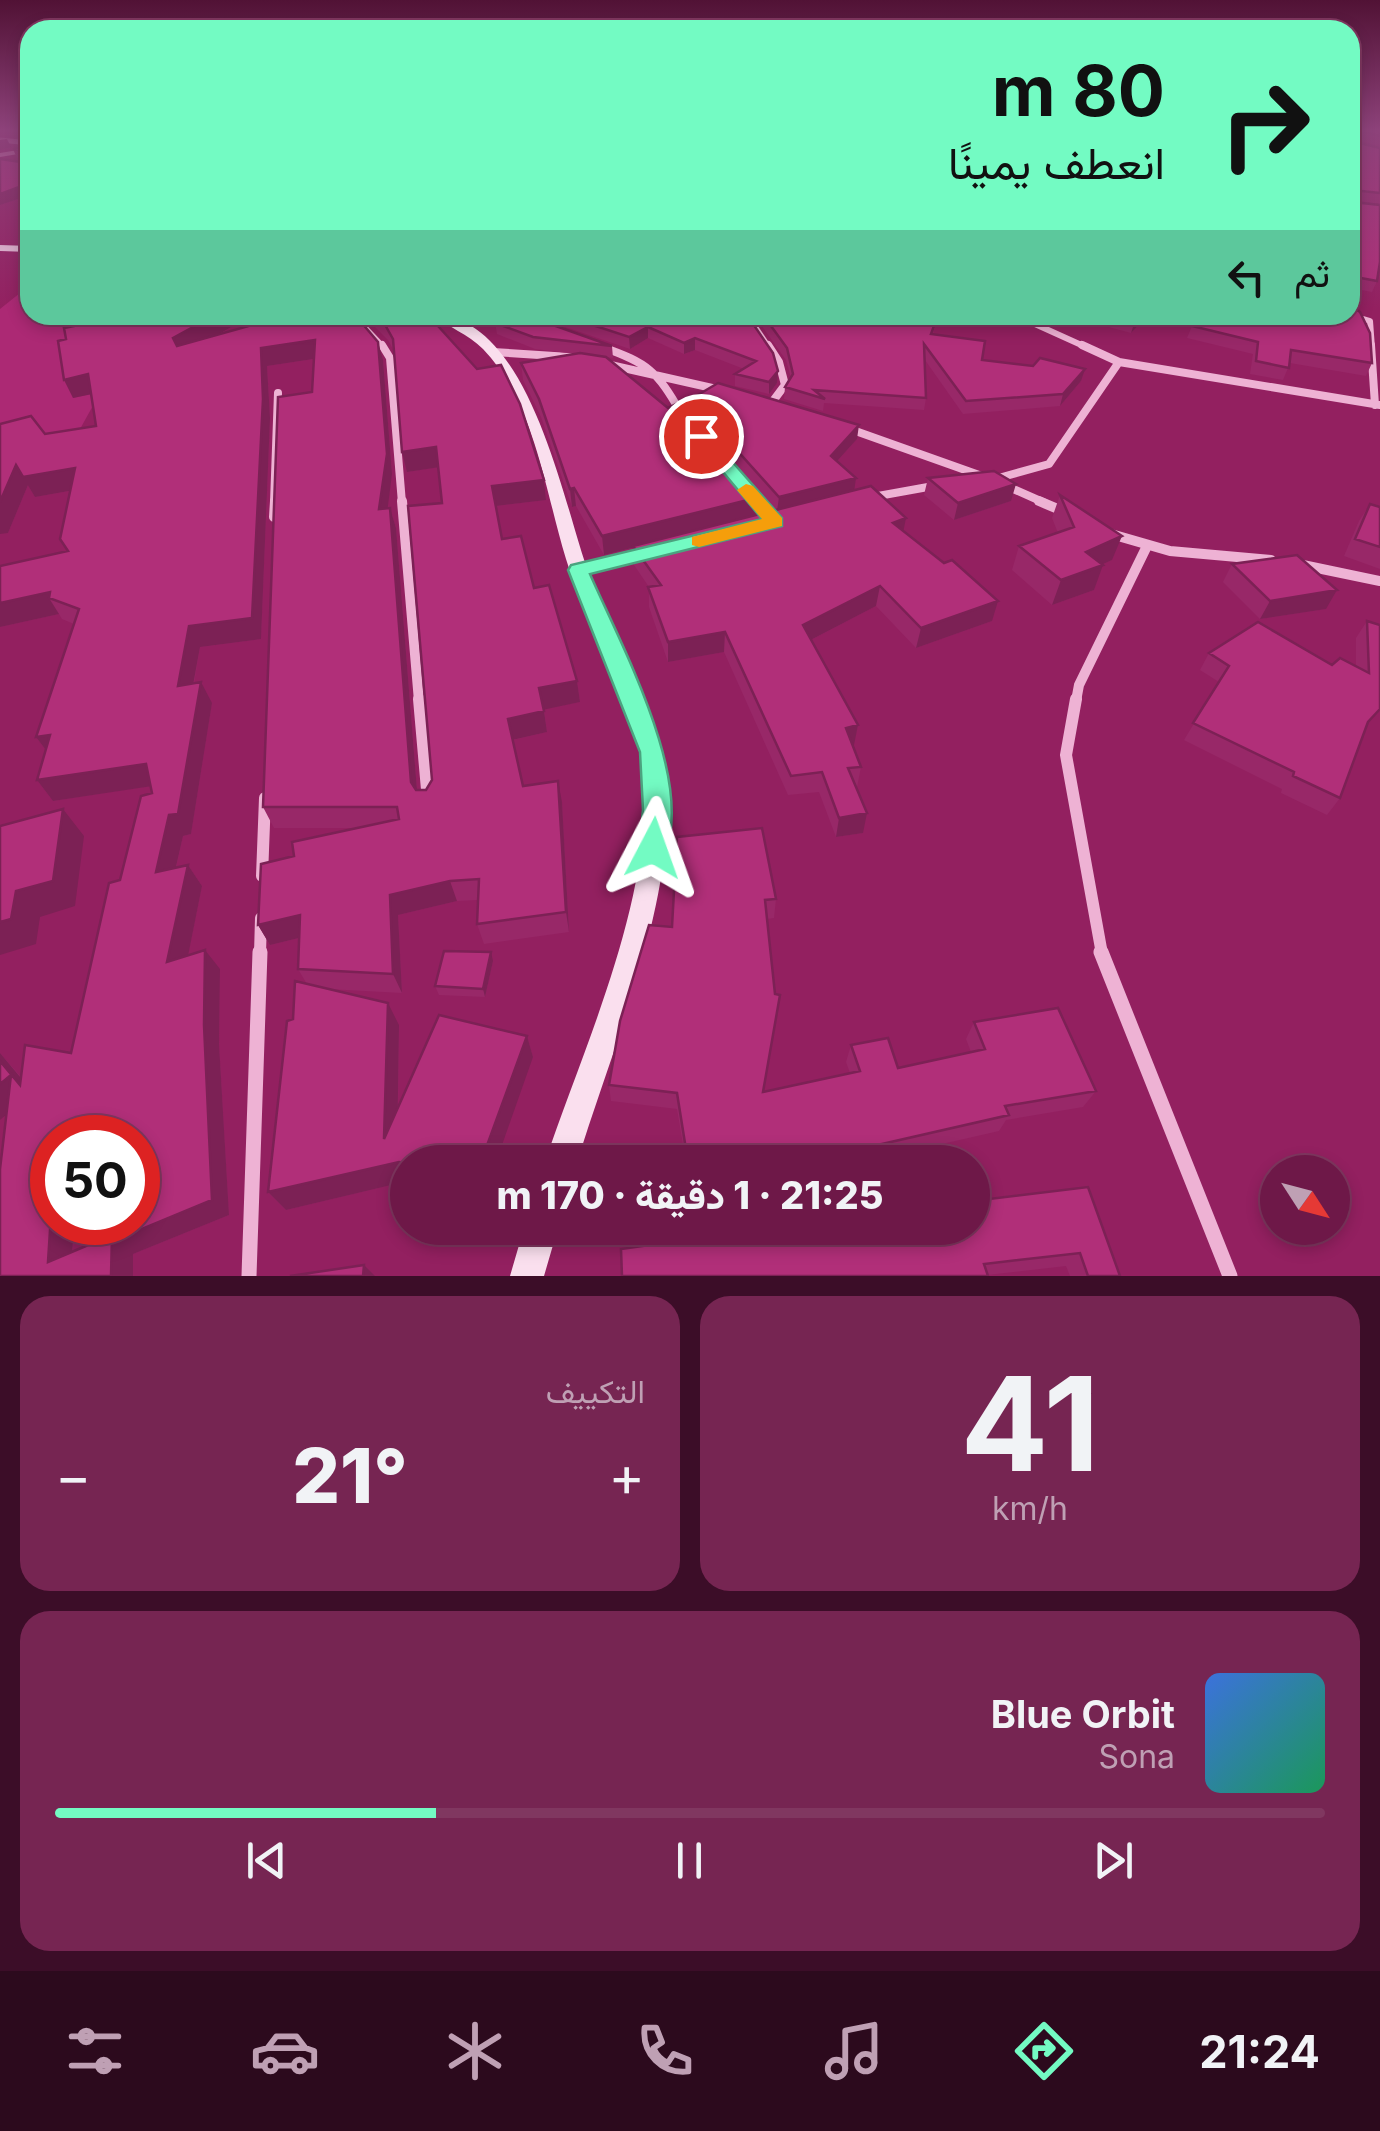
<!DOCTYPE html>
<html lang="ar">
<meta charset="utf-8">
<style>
body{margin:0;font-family:Inter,Vazirmatn,sans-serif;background:#762552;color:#f1f3f6;direction:rtl;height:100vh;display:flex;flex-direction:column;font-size:38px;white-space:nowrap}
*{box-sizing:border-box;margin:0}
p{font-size:32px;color:#bfa0b4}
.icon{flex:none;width:55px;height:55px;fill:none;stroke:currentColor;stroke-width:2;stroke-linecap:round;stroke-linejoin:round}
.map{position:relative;height:1276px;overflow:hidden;direction:ltr}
.panel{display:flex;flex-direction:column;gap:20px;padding:20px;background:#3c0d28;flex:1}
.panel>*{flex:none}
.banner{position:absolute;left:20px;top:20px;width:1340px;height:305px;border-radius:30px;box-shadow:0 5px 15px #0003,0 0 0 2px #803760;direction:rtl;background:#73fbc3;color:#111;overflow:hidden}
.needle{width:65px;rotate:126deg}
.controls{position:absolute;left:1260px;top:1155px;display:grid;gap:20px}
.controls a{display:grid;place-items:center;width:90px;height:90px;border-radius:50%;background:#6e1848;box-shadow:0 5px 15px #0003,0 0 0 2px #803760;font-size:50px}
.speed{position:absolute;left:30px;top:1115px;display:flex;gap:20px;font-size:50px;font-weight:700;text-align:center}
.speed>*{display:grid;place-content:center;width:130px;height:130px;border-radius:50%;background:#6e1848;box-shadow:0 5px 15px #0003,0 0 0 2px #803760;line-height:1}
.speed .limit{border:15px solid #d22;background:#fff;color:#111}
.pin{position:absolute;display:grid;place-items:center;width:85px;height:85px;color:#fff;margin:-42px;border:5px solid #fff;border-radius:50%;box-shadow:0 2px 10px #0007}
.me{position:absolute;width:110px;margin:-55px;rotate:4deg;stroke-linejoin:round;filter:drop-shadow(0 0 8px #0008)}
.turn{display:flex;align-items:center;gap:35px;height:210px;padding:0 30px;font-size:45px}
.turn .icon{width:130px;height:130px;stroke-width:2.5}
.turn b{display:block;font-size:70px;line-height:85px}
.then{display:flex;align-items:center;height:95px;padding:0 30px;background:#0003;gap:20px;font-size:38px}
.big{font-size:75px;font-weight:800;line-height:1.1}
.panel .card{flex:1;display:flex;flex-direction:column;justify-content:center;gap:15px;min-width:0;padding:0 35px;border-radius:30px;background:#762552}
.panel .dial{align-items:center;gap:0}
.dial b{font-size:130px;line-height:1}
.song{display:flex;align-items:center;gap:30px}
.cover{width:120px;height:120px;border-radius:15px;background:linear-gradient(135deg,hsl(220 70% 55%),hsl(150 70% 35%))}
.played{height:10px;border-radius:5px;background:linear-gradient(90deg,#73fbc3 30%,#803760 30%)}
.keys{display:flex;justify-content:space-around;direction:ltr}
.heat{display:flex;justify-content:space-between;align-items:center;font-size:55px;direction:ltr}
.panel .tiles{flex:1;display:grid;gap:20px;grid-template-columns:1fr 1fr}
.card:last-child{grid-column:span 2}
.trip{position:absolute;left:390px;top:1145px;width:600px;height:100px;border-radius:50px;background:#6e1848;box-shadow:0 5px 15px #0003,0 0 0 2px #803760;font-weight:800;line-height:100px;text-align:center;direction:rtl}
.dock{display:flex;height:160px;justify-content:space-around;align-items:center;background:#2c0a1d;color:#bfa0b4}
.dock .icon{width:70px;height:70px}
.dock .selected{color:#73fbc3}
.dock b{font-size:45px;color:#f1f3f6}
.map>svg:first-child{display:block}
.green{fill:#ac2974}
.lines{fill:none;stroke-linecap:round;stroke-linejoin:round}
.minor-far5{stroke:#eeb2d4;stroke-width:5}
.minor-far4{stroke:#eeb2d4;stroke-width:6}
.minor-far3{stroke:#eeb2d4;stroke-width:8}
.minor-far2{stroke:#eeb2d4;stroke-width:10}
.minor-far1{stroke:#eeb2d4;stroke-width:12}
.minor{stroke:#eeb2d4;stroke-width:15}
.tertiary{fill:#eeb2d4;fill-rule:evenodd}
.secondary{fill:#fadfee;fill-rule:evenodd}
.wall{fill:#982868;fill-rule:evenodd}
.shaded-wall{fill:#7c2155}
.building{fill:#b12f79;stroke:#7c2155;stroke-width:2.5}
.route{fill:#73fbc3;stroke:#4ba37f;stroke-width:2.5}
.slow{fill:#f59e0b}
</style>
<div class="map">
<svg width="1380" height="1276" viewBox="0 0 1380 1276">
<rect width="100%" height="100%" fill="#932060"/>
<path class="green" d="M 30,285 L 30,315 L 185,315 L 100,393 L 65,456 L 0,496 L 0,309 Z"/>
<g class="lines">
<path class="minor-far5" d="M 0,140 L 30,143"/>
<path class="minor-far4" d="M 353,315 L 384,348
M 747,315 L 769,348
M 1015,315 L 1088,348
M 1350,315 L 1370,321 L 1372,348
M 1033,324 L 1058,315"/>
<path class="minor-far3" d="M 382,345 L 390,358 L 402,503
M 768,345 L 779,362 L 785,385 L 773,401
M 1082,345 L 1119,362 L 1380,405
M 1371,345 L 1375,405
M 602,347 C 648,363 657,371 681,413
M 493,352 L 570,357
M 606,364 L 721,390
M 847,428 L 982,476
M 995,479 L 1049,464 L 1119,362
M 1002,484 L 1045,503
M 750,494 L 758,503
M 867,498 L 939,485
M 274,503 L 278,393"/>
<path class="minor-far2" d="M 402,501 L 419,701
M 756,501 L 775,522
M 1039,501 L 1065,512
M 274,517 L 275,501
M 1111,534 L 1170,551 L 1271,560
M 1298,564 L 1380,581
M 579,570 L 642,556
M 1076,701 L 1079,685 L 1146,548"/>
<path class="minor-far1" d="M 419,699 L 428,801
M 1076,699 L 1066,755 L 1102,954
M 262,876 L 265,798
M 260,954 L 261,918"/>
<path class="minor" d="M 1101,952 L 1230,1276
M 249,1276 L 260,952"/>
<path class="tertiary" d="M 30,148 L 30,152 L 0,157 L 0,153 Z"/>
<path class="secondary" d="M 0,245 L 30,246 L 30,252 L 0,251 Z
M 433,315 C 530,315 563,504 589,574 C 619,653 673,730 668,817 C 661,937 612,1050 577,1162 L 545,1162 C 584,1044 665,876 639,751 C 625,684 586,625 566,559 C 545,491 535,403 483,349 C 468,334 448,327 433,315 Z
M 524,1228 L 558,1228 L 544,1276 L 510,1276 Z"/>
</g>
<path class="wall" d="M 0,130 L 30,130 L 30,137 L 0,134 Z
M 1350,130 L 1380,130 L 1380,146 L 1351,138 L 1351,141 L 1380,148 L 1380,204 L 1352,200 L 1377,281 L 1372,292 L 1350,288 Z
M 30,141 L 30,195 L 0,205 L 0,159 L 27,163 L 30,161 L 17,158 L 13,149 L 29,146 Z
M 110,315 L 252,315 L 218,335 L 383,360 L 392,474 L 387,508 L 390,508 L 396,528 L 417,790 L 426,790 L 432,780 L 442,503 L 438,467 L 407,472 L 394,351 L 388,340 L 363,315 L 428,315 L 544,480 L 546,500 L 496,506 L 502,539 L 534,588 L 577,681 L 580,702 L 544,709 L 547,732 L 513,740 L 523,786 L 562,802 L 569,932 L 484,944 L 477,924 L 478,900 L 457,901 L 398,915 L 402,993 L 328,989 L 399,1025 L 398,1109 L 527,1036 L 533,1057 L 408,1162 L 408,1181 L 286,1210 L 268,1192 L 293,1019 L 307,984 L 298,969 L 299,938 L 270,945 L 258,925 L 294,856 L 357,828 L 274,828 L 263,807 L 312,392 L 314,359 L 267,366 L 270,418 L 261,639 L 200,647 L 194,683 L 212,703 L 191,834 L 183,836 L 176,868 L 188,865 L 202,886 L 188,955 L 220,969 L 219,1044 L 229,1215 L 133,1254 L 133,1276 L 0,1276 L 6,1114 L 0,1120 L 0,1053 L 21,1077 L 71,1053 L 120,880 L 152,793 L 150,786 L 53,801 L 37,780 L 46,750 L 36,737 L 74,624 L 62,619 L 59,614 L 0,627 L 0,566 L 68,551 L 70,491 L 35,497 L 28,485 L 8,533 L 0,424 L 45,434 L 96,426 L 91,394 L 73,398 L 66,339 L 112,319 ZM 52,1138 L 138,1138 L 113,1236 L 73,1252 L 74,1222 L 52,1222 Z
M 530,315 L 747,315 L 777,383 L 769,394 L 735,386 L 735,374 L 744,369 L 695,350 L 684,354 L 648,338 L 630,349 Z
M 754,315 L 939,315 L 933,334 L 982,360 L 1081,381 L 1060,406 L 963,414 L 925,360 L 926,398 L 924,410 L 824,403 L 823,411 L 784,399 L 785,387 L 791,378 L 786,360 Z
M 1076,315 L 1148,315 L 1131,333 L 1075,318 Z
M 495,323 L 612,346 L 613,358 L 606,357 L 760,497 L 759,514 L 776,510 L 691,412 L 691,399 L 857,439 L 837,461 L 854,490 L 904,531 L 992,621 L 916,648 L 876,606 L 811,640 L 858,725 L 853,745 L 861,767 L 857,787 L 863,833 L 836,837 L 819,792 L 788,795 L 724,652 L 668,662 L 649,607 L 649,587 L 634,565 L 633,548 L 604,555 L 576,506 L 572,507 L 541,417 L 523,380 L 521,363 L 576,354 L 535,349 L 497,334 Z
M 1192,326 L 1372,363 L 1366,376 L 1290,363 L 1283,380 L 1250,374 L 1253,354 L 1187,338 Z
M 928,478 L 1011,501 L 954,520 L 924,495 Z
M 1060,495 L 1112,560 L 1102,564 L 1094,590 L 1052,605 L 1012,570 L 1019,546 L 1058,533 L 1052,518 Z
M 1370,504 L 1380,507 L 1380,569 L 1344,556 L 1359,521 Z
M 1232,564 L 1326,609 L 1260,619 L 1223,582 Z
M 1367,621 L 1380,625 L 1366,728 L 1340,798 L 1327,815 L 1281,793 L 1282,789 L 1184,740 L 1219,682 L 1200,670 L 1209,653 L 1356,667 L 1356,638 Z
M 677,837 L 776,899 L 774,918 L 767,919 L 764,1092 L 850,1073 L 846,1062 L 851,1045 L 898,1068 L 971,1052 L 966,1039 L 974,1022 L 1096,1091 L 1083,1107 L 1006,1120 L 999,1131 L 863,1162 L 686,1162 L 677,1109 L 611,1101 L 609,1085 L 672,927 Z
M 493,961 L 485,997 L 439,995 L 435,986 Z
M 1088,1187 L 1120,1276 L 1070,1276 L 1066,1266 L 987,1275 L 698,1238 L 696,1228 L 972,1228 Z"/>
<path class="shaded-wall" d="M 7,139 L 11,147 L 0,150 L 0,140 Z
M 30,183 L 30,195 L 0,205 L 0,194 Z
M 215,315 L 252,315 L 181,356 L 173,338 Z
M 1141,315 L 1148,315 L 1131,333 L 1135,321 Z
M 648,327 L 648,338 L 630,349 L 629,337 Z
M 695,338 L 695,350 L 684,354 L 684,343 Z
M 315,340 L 320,358 L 267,366 L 270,418 L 261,639 L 200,647 L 189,707 L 178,686 L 189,626 L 261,348 Z
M 378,342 L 383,360 L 392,474 L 385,529 L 379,509 Z
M 1085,369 L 1081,381 L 1060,406 L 1063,394 Z
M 778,371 L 777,383 L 769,394 L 769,382 Z
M 88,374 L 97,393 L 73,398 L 64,380 Z
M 859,425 L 857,439 L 829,470 L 831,456 Z
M 436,447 L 440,467 L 407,472 L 402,452 Z
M 16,465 L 28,485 L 8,533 L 0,534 L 0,502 Z
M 75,468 L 86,488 L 35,497 L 23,477 Z
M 856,478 L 854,492 L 777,511 L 779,497 Z
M 544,480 L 546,500 L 496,506 L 492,486 Z
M 1016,484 L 1011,501 L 954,520 L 958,503 Z
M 574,488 L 576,506 L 572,507 L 570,489 Z
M 760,497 L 758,516 L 604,555 L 602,536 Z
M 390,508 L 396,528 L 418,803 L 411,782 Z
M 906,518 L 902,538 L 893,523 Z
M 1122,536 L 1112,560 L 1085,572 L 1103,565 L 1094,590 L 1052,605 L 1061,580 L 1086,552 Z
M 880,586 L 876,606 L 801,645 L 803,625 Z
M 1337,590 L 1326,609 L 1260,619 L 1270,601 Z
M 50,592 L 49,598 L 59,614 L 0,627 L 0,603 Z
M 998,601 L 992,621 L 916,648 L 921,628 Z
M 725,632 L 724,652 L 668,662 L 668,642 Z
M 577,681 L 580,702 L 542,710 L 539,688 Z
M 201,682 L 212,703 L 191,834 L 183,836 L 170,893 L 156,872 Z
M 544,711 L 547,732 L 512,740 L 508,719 Z
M 858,725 L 854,745 L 843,748 L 846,728 Z
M 50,735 L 52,758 L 36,737 Z
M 146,764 L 159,785 L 53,801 L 37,780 Z
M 558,781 L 562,802 L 569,932 L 566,912 Z
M 63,809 L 84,836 L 75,906 L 40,917 L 36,944 L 0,955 L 0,922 L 16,891 Z
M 867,813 L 863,833 L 836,837 L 839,818 Z
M 188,865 L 202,886 L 183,981 L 167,962 Z
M 450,881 L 457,901 L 398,915 L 402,993 L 393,974 L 390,895 Z
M 300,915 L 311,935 L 270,945 L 258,925 Z
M 205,950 L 220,969 L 219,1044 L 229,1215 L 133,1254 L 133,1276 L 111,1276 L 112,1235 L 204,1025 Z
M 491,952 L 493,961 L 485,997 L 483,989 Z
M 388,1003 L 399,1025 L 397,1158 L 384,1139 Z
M 527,1036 L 533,1057 L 496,1162 L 481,1162 Z
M 0,1053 L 41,1102 L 31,1094 L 0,1120 Z
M 399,1162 L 408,1174 L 408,1181 L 286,1210 L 268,1192 Z
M 52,1199 L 52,1222 L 74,1222 L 71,1275 L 48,1262 Z
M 364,1265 L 375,1276 L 363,1276 Z"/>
<path class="building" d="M 1359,130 L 1380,130 L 1380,136 Z
M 1350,137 L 1351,141 L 1380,148 L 1380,193 L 1353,190 L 1350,194 Z
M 30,141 L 30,153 L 13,149 L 29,146 Z
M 0,159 L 27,163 L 30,160 L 30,183 L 0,194 Z
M 1350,198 L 1353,202 L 1380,205 L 1380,262 L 1377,281 L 1350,276 Z
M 1350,306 L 1360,312 L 1370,333 L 1372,363 L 1291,350 L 1289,368 L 1256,361 L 1258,342 L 1192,326 L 1200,315 L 1350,315 Z
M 113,315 L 215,315 L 173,338 L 177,346 L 288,315 L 355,315 L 378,342 L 387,454 L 379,509 L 390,508 L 411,782 L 416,790 L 426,790 L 432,780 L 408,506 L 442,503 L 436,447 L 402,452 L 393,339 L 384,323 L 376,315 L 428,315 L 477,369 L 501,365 L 520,404 L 544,480 L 492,486 L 502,539 L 521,536 L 534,588 L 549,585 L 577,681 L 539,688 L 544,711 L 508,719 L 523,786 L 558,781 L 566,912 L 477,924 L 479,879 L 450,881 L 390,895 L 393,974 L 298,969 L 300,915 L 258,925 L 261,864 L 294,856 L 292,842 L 399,819 L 397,807 L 263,807 L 278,397 L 312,392 L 315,340 L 261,348 L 263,399 L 252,618 L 189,626 L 178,686 L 201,682 L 178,814 L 169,815 L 156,872 L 188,865 L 167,962 L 205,950 L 204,1025 L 212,1200 L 113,1241 L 114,1222 L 138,1222 L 138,1138 L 52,1138 L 52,1199 L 48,1262 L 112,1235 L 111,1276 L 0,1276 L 0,1169 L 11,1075 L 0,1084 L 0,1061 L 20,1085 L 25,1045 L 71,1053 L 109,883 L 120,880 L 141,796 L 152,793 L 146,764 L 37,780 L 50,735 L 36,737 L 79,609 L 49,598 L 50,592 L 0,603 L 0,566 L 68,551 L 60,539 L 75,468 L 23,477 L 16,465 L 0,502 L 0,424 L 31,416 L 45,434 L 96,426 L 88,374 L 64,380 L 58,341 L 66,339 L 64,328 L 115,318 Z
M 497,315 L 525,315 L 612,346 L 533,337 L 495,323 Z
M 562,315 L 747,315 L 773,353 L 778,371 L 769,382 L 735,374 L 756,361 L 695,338 L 684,343 L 648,327 L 629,337 Z
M 763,315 L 938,315 L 931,334 L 985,341 L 982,360 L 1033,366 L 1040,358 L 1085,369 L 1063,394 L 966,401 L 924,344 L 926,398 L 814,390 L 825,399 L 785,387 L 793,374 L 787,348 Z
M 1112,315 L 1141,315 L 1135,321 Z
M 580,353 L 606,357 L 668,408 L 678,403 L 760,497 L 602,536 L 574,488 L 570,489 L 539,399 L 521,363 Z
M 718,383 L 859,425 L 831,456 L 856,478 L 779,497 L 691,399 Z
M 994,471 L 1016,484 L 958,503 L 928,478 Z
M 871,486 L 906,518 L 893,523 L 944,563 L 952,560 L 998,601 L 921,628 L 880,586 L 803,625 L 858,725 L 846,728 L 861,767 L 848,768 L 867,813 L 839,818 L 822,772 L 791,776 L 725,632 L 668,642 L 648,587 L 661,585 L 633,546 Z
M 1060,495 L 1122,536 L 1086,552 L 1103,565 L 1061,580 L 1019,546 L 1074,527 Z
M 1370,504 L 1380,507 L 1380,547 L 1355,539 Z
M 1297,555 L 1337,590 L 1270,601 L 1232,564 Z
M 1367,621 L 1380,625 L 1380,709 L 1368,722 L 1340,798 L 1293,776 L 1294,772 L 1193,723 L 1229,666 L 1209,653 L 1258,622 L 1332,665 L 1340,658 L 1369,673 Z
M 63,809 L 53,881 L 16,891 L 11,919 L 0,922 L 0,826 Z
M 762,828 L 776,899 L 765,900 L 775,994 L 780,995 L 763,1092 L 860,1071 L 851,1045 L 888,1038 L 898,1068 L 985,1049 L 974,1022 L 1058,1008 L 1096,1091 L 1005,1106 L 1009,1115 L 803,1162 L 688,1162 L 677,1093 L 609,1085 L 620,1021 L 649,925 L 672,927 L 677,837 Z
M 444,951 L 491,952 L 483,989 L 435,986 Z
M 295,981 L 388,1003 L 384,1139 L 439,1015 L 527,1036 L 481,1162 L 408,1162 L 408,1164 L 399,1162 L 268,1192 L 287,1021 L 293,1019 Z
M 1088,1187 L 1120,1276 L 1088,1276 L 1080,1253 L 984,1264 L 988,1276 L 622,1276 L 621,1249 L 700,1238 L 698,1228 L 972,1228 L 972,1201 Z
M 364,1265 L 363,1276 L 290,1276 Z"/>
<linearGradient id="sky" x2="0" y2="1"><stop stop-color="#511235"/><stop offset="0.42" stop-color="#8d427a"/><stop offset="1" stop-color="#8d427a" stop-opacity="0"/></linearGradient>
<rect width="1380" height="309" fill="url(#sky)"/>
<path class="route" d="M 701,431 L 707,433 L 782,518 L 782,526 L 590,574 C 620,643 698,785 663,857 L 653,861 L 643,857 L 639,848 L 643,810 L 640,752 L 568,570 L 571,565 L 762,519 L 693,436 Z"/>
<path class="slow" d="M 746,484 L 753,486 L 782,518 L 782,526 L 699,547 L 692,545 L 692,537 L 762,519 L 737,490 Z"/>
</svg>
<div class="controls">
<a><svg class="needle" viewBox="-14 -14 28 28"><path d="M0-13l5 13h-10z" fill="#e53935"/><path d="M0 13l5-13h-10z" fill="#bfa0b4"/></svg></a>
</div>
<div class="speed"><div class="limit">50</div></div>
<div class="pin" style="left:701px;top:436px;background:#d93025"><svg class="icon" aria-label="arrive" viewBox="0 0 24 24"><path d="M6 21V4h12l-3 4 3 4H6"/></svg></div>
<svg class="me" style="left:653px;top:848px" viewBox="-20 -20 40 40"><path d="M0-17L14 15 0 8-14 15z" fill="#73fbc3" stroke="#fff" stroke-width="4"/></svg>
<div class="trip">21:25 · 1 دقيقة · 170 m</div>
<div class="banner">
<div class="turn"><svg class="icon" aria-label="right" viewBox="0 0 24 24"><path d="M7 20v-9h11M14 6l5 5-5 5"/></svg><div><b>80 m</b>انعطف يمينًا</div></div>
<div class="then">ثم<svg class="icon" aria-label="left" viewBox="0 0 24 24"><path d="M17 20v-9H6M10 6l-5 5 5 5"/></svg></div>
</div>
</div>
<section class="panel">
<div class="tiles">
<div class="card dial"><b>41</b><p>km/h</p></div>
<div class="card"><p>التكييف</p>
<div class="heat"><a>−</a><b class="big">21°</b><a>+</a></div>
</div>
<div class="card">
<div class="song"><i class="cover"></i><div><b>Blue Orbit</b><p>Sona</p></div></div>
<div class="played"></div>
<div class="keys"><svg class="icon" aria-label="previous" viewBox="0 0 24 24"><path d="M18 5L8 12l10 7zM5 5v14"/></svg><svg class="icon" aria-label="pause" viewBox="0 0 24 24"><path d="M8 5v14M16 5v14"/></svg><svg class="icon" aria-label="next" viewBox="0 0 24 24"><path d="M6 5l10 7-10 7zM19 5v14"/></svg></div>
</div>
</div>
</section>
<nav class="dock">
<b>21:24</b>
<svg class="icon selected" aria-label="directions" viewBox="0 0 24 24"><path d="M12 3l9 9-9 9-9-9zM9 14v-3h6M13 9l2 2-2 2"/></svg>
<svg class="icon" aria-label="music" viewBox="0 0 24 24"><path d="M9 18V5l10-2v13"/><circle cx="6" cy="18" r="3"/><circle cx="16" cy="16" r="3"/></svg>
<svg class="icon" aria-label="phone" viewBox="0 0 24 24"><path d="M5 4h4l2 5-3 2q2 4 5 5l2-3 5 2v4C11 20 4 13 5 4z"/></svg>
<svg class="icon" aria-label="climate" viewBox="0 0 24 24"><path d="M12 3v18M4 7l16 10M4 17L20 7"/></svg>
<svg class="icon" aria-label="car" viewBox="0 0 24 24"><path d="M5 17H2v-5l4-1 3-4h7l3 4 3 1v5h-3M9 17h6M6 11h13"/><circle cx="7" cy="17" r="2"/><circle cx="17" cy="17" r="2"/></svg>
<svg class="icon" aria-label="filters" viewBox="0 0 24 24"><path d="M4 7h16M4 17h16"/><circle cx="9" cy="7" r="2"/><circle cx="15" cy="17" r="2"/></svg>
</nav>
